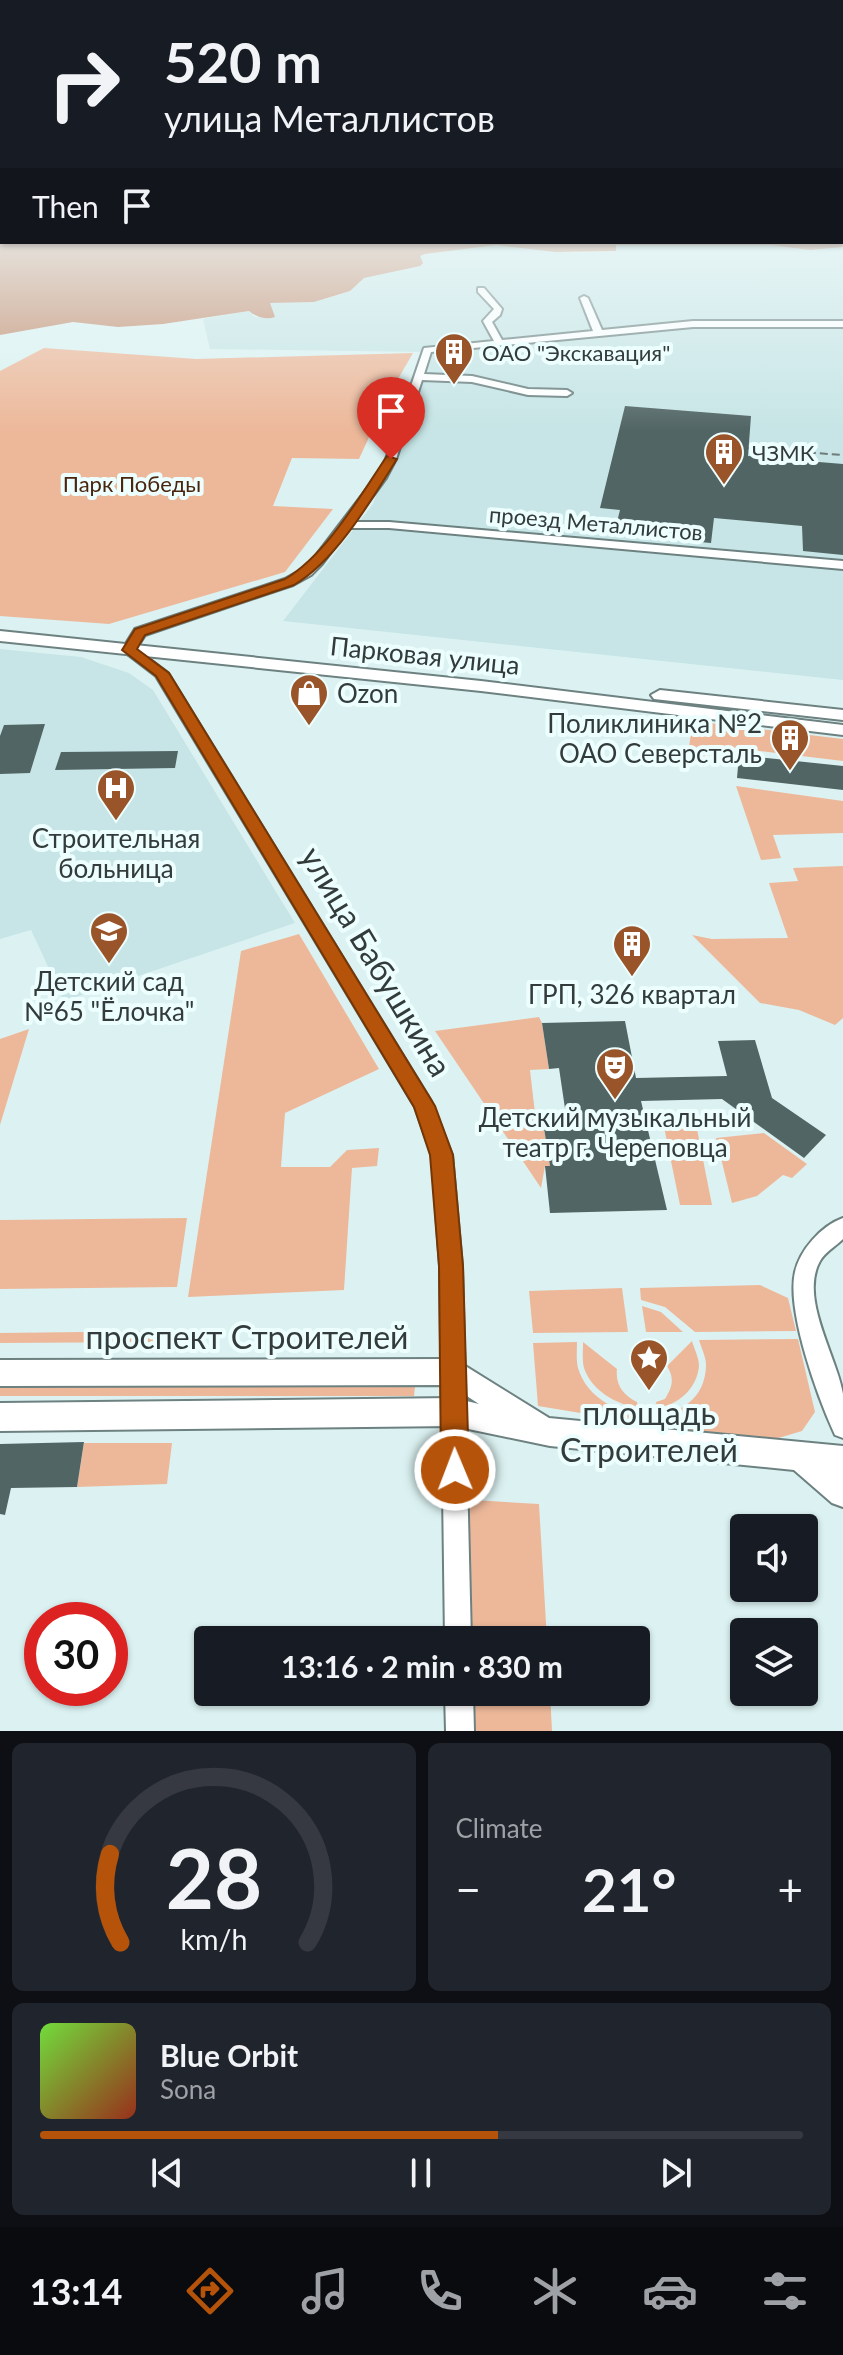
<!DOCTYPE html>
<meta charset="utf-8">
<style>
body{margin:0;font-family:Lato,sans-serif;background:#20242c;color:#f1f3f6;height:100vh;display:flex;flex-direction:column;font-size:30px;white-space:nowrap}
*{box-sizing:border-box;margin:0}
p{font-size:26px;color:#9ea1a6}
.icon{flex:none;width:44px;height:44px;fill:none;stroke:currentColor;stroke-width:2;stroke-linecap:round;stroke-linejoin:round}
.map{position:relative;height:1731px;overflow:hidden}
.side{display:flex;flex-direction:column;gap:12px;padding:12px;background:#0d0f14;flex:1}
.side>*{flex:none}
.top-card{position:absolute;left:0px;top:0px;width:844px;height:244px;box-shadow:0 2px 6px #0004;background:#171b24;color:#f1f3f6;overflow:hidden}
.tools{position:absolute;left:730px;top:1514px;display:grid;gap:16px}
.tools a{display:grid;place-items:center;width:88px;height:88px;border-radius:8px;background:#171b24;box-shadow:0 2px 6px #0004;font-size:40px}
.speed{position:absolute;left:24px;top:1602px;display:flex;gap:16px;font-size:40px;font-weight:700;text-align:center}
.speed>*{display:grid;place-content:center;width:104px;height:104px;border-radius:50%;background:#171b24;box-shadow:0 2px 6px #0004;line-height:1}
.speed .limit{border:12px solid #d22;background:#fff;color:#111}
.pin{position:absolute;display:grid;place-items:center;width:68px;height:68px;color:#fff;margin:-82px -34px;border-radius:50% 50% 50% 0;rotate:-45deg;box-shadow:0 0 8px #0007}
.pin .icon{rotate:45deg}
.me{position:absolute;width:88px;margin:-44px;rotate:359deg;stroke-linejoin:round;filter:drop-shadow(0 0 6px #0008)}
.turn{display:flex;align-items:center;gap:28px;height:168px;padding:0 32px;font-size:36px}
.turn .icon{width:104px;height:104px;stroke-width:2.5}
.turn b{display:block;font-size:56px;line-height:68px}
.then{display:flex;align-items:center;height:76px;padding:0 32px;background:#0003;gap:16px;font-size:30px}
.big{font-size:60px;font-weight:700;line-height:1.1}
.side .card{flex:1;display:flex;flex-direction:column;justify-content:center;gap:12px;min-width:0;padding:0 28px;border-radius:12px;background:#20242c}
.side .dial{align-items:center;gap:0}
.dial svg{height:208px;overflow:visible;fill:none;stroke:#363941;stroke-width:7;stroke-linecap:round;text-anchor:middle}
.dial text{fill:#f1f3f6;stroke:none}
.song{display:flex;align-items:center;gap:24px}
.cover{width:96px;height:96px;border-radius:12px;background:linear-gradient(135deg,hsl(100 70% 55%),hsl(10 70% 35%))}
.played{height:8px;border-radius:4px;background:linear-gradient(90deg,#b45309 60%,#363941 60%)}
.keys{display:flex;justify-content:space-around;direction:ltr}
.heat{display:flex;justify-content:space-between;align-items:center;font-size:44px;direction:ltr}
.side .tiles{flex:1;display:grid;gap:12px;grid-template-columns:1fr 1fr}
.card:last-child{grid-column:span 2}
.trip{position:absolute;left:194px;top:1626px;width:456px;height:80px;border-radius:8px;background:#171b24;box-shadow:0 2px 6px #0004;font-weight:700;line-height:80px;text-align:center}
.tabs{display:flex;height:128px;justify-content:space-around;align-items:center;background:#090b0e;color:#9ea1a6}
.tabs .icon{width:56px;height:56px}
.tabs .current{color:#b45309}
.tabs b{font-size:36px;color:#f1f3f6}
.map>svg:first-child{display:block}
.built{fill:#c7e5e6}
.green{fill:#edb89a}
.water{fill:#c38c6e}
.building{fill:#526565}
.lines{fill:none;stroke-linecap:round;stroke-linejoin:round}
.minor-casing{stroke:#6d8181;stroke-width:4}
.major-casing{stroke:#6d8181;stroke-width:4}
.minor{fill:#fff;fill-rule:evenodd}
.major{fill:#fff;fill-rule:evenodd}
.rail{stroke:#6f7c7c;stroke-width:2;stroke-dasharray:8 4;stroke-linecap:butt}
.route{fill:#b45309;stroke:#753606;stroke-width:2}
.labels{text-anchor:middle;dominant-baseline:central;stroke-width:8;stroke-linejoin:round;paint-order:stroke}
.far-poi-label{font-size:22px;fill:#333b3b;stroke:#edfefe;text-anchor:start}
.far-park-label{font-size:22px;fill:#4a250d;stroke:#edfefe}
.far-street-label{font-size:22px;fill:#333b3b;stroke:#edfefe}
.street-label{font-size:26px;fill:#333b3b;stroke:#edfefe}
.poi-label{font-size:26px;fill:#333b3b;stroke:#edfefe}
.near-street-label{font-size:32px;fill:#333b3b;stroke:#edfefe}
.near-poi-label{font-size:32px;fill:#333b3b;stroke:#edfefe}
</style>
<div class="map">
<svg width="843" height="1731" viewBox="0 0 843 1731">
<rect width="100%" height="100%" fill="#dcf2f2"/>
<path class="built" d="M 492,245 L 576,253 L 616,252 L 616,245 L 771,245 L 810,250 L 843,247 L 843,680 L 283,621 L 373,504 L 426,352 L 210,349 L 203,319 L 249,311 L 255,317 L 274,317 L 270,303 L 314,302 L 350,291 L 359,280 L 425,254 Z
M 0,649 L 81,657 L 129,673 L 153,690 L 295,923 L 64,1001 L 31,930 L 0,939 Z"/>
<path class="green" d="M 44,348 L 196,359 L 413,353 L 387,398 L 359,459 L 292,458 L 273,506 L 333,509 L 285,572 L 109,624 L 0,616 L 0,371 Z
M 693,721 L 843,739 L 843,761 L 710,745 L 708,757 L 688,753 Z
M 736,786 L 843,801 L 843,833 L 773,835 L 781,858 L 761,860 Z
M 843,866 L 843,1018 L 835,1025 L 799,1010 L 760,1003 L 692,935 L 712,939 L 788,938 L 769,883 L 798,881 L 793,868 Z
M 299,934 L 379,1069 L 285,1113 L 281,1167 L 330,1167 L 347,1150 L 379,1148 L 377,1166 L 352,1168 L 344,1290 L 188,1297 L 241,951 Z
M 539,1017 L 542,1023 L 549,1069 L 530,1070 L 536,1122 L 543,1122 L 550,1166 L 545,1166 L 541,1188 L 435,1031 Z
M 29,1029 L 0,1125 L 0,1039 Z
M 662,1117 L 695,1119 L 712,1205 L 680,1205 Z
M 764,1133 L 807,1164 L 792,1178 L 783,1175 L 757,1196 L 732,1203 L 716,1138 Z
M 187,1218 L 177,1287 L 0,1289 L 0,1220 Z
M 760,1285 L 788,1298 L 796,1331 L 695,1332 L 665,1307 L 641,1300 L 640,1288 Z
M 622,1288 L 628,1332 L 533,1333 L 529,1291 Z
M 642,1306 L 661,1312 L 683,1332 L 646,1332 Z
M 164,1331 L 163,1342 L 0,1343 L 0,1333 Z
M 798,1339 L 815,1412 L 802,1431 L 762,1443 L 538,1406 L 533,1343 L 577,1342 C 577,1350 576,1360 578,1368 C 596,1428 705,1435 706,1365 C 706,1357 701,1347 699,1340 Z
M 692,1341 C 694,1348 699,1358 699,1366 C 697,1389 678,1405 657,1408 L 656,1402 L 665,1399 C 672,1387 675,1379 667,1366 Z
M 583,1342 L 617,1369 C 615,1385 624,1396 637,1402 L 638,1408 C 616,1404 592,1391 584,1368 C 582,1361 583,1350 583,1342 Z
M 416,1378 L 414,1396 L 0,1396 L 0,1379 Z
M 84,1443 L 172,1443 L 167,1484 L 77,1487 Z
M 456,1499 L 539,1504 L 547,1640 L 458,1640 Z
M 459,1692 L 550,1692 L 552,1731 L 460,1731 Z"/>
<path class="water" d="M 0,189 L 2,242 L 842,242 L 843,189 L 843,247 L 810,250 L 771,245 L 616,245 L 616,251 L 556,252 L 496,245 L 425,254 L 420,256 L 423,263 L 420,266 L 364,278 L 350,291 L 314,302 L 270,303 L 275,317 C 266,320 256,317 249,311 L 163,324 L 118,327 L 73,322 L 0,335 Z"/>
<path class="building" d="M 625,406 L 751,416 L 748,456 L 843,464 L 843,555 L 803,551 L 802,526 L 714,518 L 711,543 L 614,534 L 620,510 L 600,508 Z
M 45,724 L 30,773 L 0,774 L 0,736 L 4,725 Z
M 178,751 L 175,768 L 55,770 L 61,752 Z
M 739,755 L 843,766 L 843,790 L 737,778 Z
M 625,1021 L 636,1078 L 727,1076 L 718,1041 L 755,1040 L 772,1098 L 826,1135 L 804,1158 L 722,1099 L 641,1101 L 667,1210 L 550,1213 L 545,1166 L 550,1166 L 543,1122 L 567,1122 L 559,1068 L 549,1069 L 542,1023 Z
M 84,1442 L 77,1487 L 11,1488 L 5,1515 L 0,1514 L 0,1444 Z"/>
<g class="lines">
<g class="minor-casing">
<path id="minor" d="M 478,288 L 484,288 L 502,309 L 500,315 L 492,322 L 502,340 L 593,331 L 580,298 L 584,296 L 588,298 L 602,330 L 693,321 L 843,321 L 843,327 L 693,327 L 431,352 L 424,374 L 472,376 L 528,389 L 567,390 L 572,393 L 567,396 L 528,395 L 472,382 L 422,380 L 396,459 L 386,478 L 354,522 L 389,522 L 843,561 L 843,569 L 389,528 L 349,528 L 322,564 L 311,575 L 293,585 L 145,635 L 136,649 L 168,673 L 431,1101 L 452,1155 L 462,1266 L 471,1640 L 445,1640 L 440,1266 L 432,1155 L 415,1107 L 156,676 L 122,650 L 135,629 L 285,579 L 303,569 L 314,558 L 376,477 L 386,459 L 424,348 L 494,341 L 483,321 L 494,309 L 478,292 Z
M 843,1218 L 843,1239 C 836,1246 825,1252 820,1261 C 799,1298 837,1357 843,1394 C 843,1408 843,1424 843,1438 L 835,1435 C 818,1398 786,1311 795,1272 C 800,1250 821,1226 843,1218 Z
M 445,1692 L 473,1692 L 474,1731 L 446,1731 Z"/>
</g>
<g class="major-casing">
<path id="major" d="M 0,631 L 481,681 L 843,725 L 843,735 L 481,691 L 0,641 Z
M 660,690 L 843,710 L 843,720 L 654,699 L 651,695 Z
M 454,1359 L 549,1418 L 843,1446 L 843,1507 L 832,1503 L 794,1470 L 550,1446 L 454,1426 L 0,1431 L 0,1403 L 454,1398 L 479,1404 L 450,1385 L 0,1386 L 0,1360 Z"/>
</g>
<use href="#minor" class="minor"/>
<use href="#major" class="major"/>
<path class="rail" d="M 748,448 L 843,455"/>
</g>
<linearGradient id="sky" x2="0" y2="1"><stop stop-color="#99a4b7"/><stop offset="0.44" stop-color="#eff9f9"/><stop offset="1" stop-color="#eff9f9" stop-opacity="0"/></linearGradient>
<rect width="843" height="431" fill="url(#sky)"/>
<path class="route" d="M 387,456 L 397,459 C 372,499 336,561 294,585 L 145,635 L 137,649 L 169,673 L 435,1106 L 453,1155 L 463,1266 L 469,1470 L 465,1479 L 455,1483 L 445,1479 L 441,1470 L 439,1266 L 430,1155 L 414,1107 L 156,676 L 122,650 L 135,629 L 285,579 C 326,555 360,496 387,456 Z"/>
<defs>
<g id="building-pin" transform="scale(2)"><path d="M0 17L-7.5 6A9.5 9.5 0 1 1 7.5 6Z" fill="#9a5429" stroke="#edfefe"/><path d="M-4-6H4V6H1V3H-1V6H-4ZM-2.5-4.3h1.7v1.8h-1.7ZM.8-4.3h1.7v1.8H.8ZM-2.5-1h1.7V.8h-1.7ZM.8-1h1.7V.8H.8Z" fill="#fff"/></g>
<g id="shop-pin" transform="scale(2)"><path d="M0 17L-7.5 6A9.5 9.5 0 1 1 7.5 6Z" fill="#9a5429" stroke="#edfefe"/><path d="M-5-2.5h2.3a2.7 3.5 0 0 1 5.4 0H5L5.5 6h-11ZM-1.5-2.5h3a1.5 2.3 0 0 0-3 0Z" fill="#fff"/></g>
<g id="hospital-pin" transform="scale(2)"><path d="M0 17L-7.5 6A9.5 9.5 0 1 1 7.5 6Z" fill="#9a5429" stroke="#edfefe"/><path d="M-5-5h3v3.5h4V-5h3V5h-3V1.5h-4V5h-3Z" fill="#fff"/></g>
<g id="school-pin" transform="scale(2)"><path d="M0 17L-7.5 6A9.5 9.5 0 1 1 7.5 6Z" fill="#9a5429" stroke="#edfefe"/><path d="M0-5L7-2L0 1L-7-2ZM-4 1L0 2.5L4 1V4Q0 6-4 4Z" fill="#fff"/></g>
<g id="theatre-pin" transform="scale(2)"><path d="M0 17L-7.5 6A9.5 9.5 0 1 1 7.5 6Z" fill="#9a5429" stroke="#edfefe"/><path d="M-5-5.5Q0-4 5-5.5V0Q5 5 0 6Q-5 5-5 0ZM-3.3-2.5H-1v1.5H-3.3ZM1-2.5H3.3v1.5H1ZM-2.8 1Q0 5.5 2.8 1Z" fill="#fff"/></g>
<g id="sight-pin" transform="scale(2)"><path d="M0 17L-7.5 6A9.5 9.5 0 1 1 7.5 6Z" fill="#9a5429" stroke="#edfefe"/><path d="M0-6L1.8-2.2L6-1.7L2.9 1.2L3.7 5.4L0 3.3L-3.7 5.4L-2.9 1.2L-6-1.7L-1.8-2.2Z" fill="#fff"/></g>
</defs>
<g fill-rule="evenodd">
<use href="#building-pin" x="454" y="352"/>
<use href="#building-pin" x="724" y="452"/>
<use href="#shop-pin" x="309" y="693"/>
<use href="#building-pin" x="790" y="738"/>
<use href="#hospital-pin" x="116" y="788"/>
<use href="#school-pin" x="109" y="931"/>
<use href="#building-pin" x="632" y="944"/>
<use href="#theatre-pin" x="615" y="1067"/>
<use href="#sight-pin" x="649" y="1358"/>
</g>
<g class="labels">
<g class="far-poi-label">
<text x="482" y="352">ОАО "Экскавация"</text>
<text x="752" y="452">ЧЗМК</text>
</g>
<g class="far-park-label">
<text x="132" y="483">Парк Победы</text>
</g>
<g class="far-street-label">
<text transform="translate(596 523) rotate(5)">проезд Металлистов</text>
</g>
<g class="street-label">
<text transform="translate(425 655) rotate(6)">Парковая улица</text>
</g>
<g class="poi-label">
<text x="337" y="693" text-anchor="start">Ozon</text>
<text x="762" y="723" text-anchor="end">Поликлиника №2<tspan x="762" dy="30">ОАО Северсталь</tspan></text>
<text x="116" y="838">Строительная<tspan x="116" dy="30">больница</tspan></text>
<text x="109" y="981">Детский сад<tspan x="109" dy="30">№65 "Ёлочка"</tspan></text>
<text x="632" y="994">ГРП, 326 квартал</text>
<text x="615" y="1117">Детский музыкальный<tspan x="615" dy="30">театр г. Череповца</tspan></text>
</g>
<g class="near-street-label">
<text transform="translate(377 961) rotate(59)">улица Бабушкина</text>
<text x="247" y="1336">проспект Строителей</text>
</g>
<g class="near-poi-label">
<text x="649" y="1412">площадь<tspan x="649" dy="37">Строителей</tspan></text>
</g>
</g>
</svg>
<div class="tools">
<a><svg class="icon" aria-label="sound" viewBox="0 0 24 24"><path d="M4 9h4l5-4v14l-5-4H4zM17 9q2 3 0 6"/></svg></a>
<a><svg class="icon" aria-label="layers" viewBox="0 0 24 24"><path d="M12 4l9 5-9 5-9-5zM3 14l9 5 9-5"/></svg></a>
</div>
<div class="speed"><div class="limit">30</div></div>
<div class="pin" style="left:391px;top:459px;background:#d93025"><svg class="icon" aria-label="arrive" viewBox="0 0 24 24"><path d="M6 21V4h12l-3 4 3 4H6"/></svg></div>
<svg class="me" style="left:455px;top:1470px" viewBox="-20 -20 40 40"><circle r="17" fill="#b45309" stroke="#fff" stroke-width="3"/><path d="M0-11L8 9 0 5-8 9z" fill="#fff"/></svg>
<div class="trip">13:16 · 2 min · 830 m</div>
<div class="top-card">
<div class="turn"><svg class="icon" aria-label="right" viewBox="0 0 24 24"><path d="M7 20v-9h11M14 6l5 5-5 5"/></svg><div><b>520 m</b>улица Металлистов</div></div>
<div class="then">Then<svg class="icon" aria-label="arrive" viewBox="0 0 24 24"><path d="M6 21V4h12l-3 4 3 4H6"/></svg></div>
</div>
</div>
<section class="side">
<div class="tiles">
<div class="card dial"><svg viewBox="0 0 100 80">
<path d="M14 69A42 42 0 1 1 86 69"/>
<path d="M14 69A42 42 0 0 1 10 35" stroke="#b45309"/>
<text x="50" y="56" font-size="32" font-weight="700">28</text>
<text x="50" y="72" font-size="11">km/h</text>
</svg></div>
<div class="card"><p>Climate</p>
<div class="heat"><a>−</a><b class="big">21°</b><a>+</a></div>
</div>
<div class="card">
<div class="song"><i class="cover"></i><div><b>Blue Orbit</b><p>Sona</p></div></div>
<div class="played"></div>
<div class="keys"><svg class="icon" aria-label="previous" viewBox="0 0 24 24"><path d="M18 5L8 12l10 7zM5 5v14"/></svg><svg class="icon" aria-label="pause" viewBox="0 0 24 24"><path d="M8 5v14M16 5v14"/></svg><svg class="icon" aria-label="next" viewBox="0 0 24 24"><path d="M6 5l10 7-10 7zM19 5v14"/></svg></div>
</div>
</div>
</section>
<nav class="tabs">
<b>13:14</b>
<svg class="icon current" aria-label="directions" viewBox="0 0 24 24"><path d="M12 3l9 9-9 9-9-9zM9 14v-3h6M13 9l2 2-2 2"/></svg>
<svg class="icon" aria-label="music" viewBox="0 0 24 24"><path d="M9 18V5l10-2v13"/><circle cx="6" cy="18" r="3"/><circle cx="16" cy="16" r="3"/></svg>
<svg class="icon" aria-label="phone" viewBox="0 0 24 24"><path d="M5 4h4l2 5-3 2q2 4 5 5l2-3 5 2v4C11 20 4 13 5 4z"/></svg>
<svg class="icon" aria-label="climate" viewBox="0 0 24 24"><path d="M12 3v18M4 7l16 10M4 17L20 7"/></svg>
<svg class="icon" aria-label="car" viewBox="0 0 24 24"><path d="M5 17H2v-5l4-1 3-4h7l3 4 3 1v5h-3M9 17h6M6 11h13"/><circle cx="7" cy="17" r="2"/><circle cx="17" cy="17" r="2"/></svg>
<svg class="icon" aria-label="filters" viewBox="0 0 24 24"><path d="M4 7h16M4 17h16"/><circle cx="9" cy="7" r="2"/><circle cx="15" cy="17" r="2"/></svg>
</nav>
